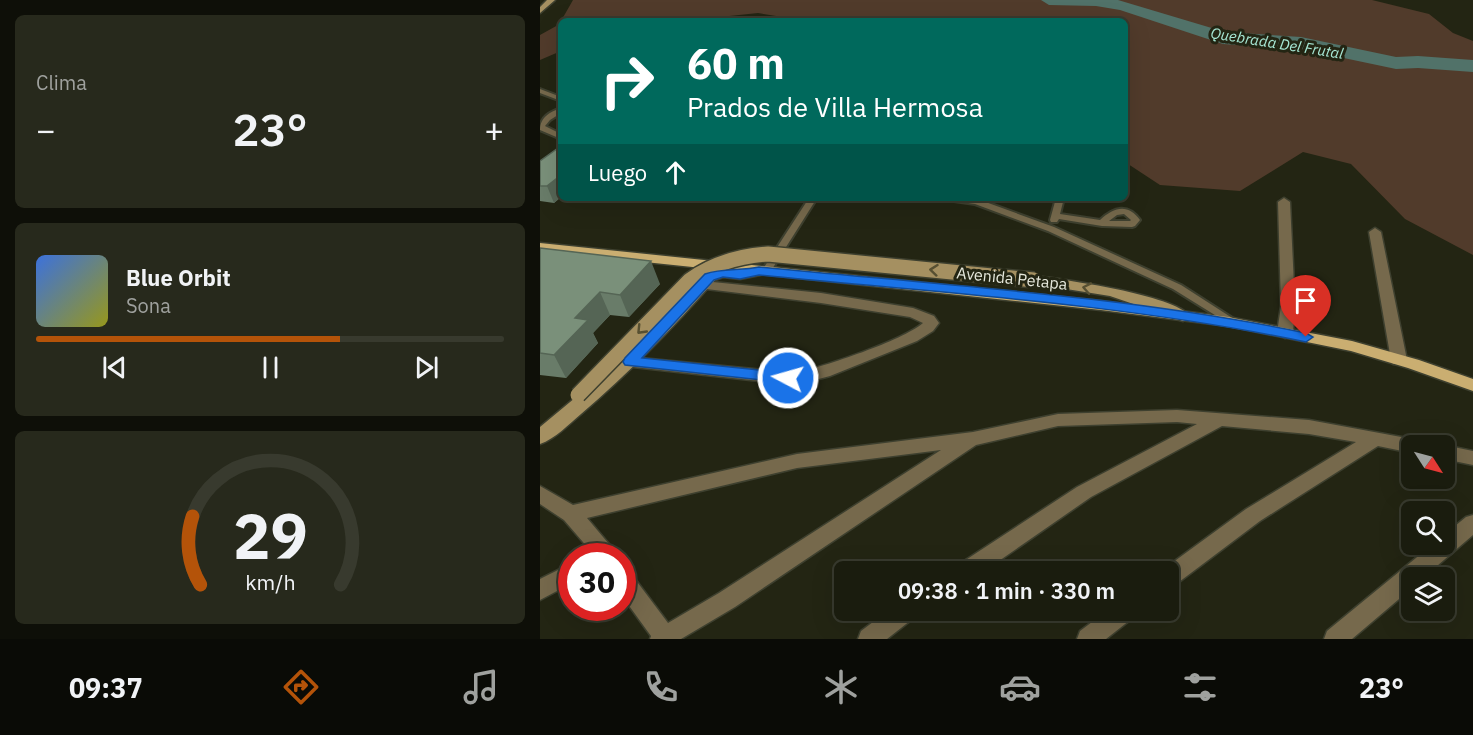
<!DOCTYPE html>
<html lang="es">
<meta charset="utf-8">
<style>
body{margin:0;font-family:"IBM Plex Sans",sans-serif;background:#27291c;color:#f1f3f6;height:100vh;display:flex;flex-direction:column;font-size:22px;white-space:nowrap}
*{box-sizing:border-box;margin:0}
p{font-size:20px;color:#9fa19e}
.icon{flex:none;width:33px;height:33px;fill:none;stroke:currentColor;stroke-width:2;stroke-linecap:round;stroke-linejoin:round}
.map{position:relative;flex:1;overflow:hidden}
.panel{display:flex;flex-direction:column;gap:15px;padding:15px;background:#0e0f08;width:540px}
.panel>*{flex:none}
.top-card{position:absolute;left:18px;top:18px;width:570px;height:183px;border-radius:9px;box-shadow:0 6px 24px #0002,0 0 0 2px #383a2e;background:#00695c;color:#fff;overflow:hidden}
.needle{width:39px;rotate:126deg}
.fabs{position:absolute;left:861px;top:435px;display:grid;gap:12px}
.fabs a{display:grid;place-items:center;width:54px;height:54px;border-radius:9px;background:#1a1c0e;box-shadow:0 6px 24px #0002,0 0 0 2px #383a2e;font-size:30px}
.speed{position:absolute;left:18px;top:543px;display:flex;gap:12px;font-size:30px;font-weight:700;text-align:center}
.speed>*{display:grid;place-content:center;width:78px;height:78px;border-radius:50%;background:#1a1c0e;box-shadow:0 6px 24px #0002,0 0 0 2px #383a2e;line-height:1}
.speed .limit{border:9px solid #d22;background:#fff;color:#111}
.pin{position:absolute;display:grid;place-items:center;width:51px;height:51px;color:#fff;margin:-62px -26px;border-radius:50% 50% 50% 0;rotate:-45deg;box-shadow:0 0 6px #0007}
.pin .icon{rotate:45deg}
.me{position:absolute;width:66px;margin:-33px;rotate:276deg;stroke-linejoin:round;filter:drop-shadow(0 0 4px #0008)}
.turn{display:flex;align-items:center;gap:21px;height:126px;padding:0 30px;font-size:27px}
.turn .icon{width:78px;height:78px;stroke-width:2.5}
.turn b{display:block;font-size:42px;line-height:51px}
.then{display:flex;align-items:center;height:57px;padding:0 30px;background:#0003;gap:12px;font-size:22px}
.big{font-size:45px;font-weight:600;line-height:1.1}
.panel .widget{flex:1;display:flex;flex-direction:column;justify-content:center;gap:9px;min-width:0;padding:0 21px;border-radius:9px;background:#27291c}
.panel .dial{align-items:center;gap:0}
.dial svg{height:156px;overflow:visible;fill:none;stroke:#383a2e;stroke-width:7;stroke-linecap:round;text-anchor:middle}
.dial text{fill:#f1f3f6;stroke:none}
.song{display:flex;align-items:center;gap:18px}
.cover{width:72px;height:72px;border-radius:9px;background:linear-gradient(135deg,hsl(220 70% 55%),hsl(60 70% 35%))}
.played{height:6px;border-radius:3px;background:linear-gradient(90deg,#b45309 65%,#383a2e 65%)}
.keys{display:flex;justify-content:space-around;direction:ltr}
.heat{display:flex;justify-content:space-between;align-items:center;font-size:33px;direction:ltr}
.trip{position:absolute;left:294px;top:561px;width:345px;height:60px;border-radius:9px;background:#1a1c0e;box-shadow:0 6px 24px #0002,0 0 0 2px #383a2e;font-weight:600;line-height:60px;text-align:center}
.dock{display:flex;height:96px;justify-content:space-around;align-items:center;background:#0a0b06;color:#9fa19e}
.dock .icon{width:42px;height:42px}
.dock .on{color:#b45309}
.dock b{font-size:27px;color:#f1f3f6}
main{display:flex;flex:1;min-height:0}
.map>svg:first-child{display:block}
.green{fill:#513b2b}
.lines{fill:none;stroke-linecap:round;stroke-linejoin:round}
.river{fill:#517269;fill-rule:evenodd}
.service-casing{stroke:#3e402f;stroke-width:4}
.minor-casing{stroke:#3e402f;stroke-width:3}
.secondary-casing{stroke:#3e402f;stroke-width:3}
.primary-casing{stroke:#3e402f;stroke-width:3}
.service{fill:#76694c;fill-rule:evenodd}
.minor{fill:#76694c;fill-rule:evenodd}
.secondary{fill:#a59061;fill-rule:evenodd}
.primary{fill:#caae71;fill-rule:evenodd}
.secondary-bridge-casing{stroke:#3e402f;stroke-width:18;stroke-linecap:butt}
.secondary-bridge{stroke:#a59061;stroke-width:15}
.wall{fill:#697c69}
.shaded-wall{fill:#556555}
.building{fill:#7a907a;stroke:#556555;stroke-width:1.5}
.oneway{stroke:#575032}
.route{fill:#1a73e8;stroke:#114b97;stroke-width:1.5}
.labels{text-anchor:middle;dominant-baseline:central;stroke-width:6;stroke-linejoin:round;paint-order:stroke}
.far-water-label{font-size:15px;font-style:italic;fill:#a7e8d5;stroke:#232513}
.street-label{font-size:16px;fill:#e6e8dc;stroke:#232513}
</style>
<main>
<section class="panel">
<div class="widget"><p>Clima</p>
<div class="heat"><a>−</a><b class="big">23°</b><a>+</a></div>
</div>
<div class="widget">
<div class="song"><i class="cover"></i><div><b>Blue Orbit</b><p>Sona</p></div></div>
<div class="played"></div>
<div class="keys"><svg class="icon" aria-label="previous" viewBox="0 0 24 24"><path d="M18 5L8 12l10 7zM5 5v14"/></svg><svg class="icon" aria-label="pause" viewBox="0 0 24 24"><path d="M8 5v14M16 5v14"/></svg><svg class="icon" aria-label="next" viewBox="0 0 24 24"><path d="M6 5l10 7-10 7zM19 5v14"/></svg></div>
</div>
<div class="widget dial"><svg viewBox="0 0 100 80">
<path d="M14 69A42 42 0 1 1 86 69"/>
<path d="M14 69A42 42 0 0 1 10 34" stroke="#b45309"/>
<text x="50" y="56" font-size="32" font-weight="700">29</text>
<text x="50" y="72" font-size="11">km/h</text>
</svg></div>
</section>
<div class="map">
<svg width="933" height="639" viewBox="0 0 933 639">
<rect width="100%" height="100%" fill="#232513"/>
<path class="green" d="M 33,0 L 832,0 L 889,14 L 913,33 L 933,41 L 933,255 L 865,219 L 811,164 L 763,152 L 700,191 L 620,185 L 585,162 L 585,21 L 267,21 L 218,13 L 142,21 L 21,21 Z
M 21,21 L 21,51 L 0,60 L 0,35 L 18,25 Z"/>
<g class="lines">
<path class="river" d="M 501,0 L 578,0 L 685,32 L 761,37 L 856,57 L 878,56 L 933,60 L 933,72 L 878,68 L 856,69 L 761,49 L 683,44 L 580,10 L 556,6 L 509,5 Z"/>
<g class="service-casing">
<path id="service" d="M 0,89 L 21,97 L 21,101 L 0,93 Z
M 21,108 L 21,113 L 10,120 L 5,126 L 21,134 L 21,139 L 0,130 C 0,117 10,112 21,108 Z
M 269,198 L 277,198 L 229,274 L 223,274 L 221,272 Z
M 410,198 L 429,198 L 440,200 L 514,227 L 641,285 L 700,323 L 695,326 L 691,325 L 633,289 L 508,231 L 435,204 L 414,201 Z
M 516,198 L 524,198 L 520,214 L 560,220 C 574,207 588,203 600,220 L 595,226 L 592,227 L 562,226 L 519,219 L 517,222 L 511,222 L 510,220 ZM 584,214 L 591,220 L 590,221 L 569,221 L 577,215 Z"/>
</g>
<g class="minor-casing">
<path id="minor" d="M 744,198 L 750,202 L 755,306 L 753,333 L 745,338 L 737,333 L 741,306 L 738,202 Z
M 835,228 L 841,232 L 867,360 L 865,364 L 853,364 L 851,360 L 829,232 Z
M 163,281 L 281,293 L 373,308 L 394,316 L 399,323 L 393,331 L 377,341 L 290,376 L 256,385 L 84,366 L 82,362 L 84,358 L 90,357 L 256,373 C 285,366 362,341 383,323 L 370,317 L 281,303 L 158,288 L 156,285 Z
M 637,410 L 769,420 L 872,439 L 878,441 L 881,446 L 872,446 L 872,453 L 838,446 L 720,521 L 635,585 L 628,587 L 628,572 L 621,571 L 706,509 L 816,442 L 769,434 L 682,426 L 551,497 L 443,572 L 415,572 L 418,565 L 537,487 L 657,424 L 637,422 L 518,426 L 436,445 L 195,607 L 141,639 L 110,639 L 111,636 L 82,596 L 82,569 L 89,571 L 128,623 L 179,593 L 401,450 L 257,468 L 47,518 L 74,550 L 77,556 L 55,556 L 24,520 L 0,504 L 0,486 L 33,505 L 257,454 L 433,432 L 518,414 Z
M 904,445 L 933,451 L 933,465 L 904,459 Z
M 933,515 L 933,535 L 883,578 L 872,578 L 872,588 L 812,639 L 784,639 L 787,631 L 893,544 L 904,544 L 904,535 L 926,517 Z
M 32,563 L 32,583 L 0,600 L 0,579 Z
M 349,610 L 378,610 L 375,617 L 347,639 L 318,639 L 321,631 Z
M 568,610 L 597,610 L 594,617 L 566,639 L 537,639 L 540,631 Z"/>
</g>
<g class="secondary-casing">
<path id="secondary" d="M 7,0 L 15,0 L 0,13 L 0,7 Z
M 220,267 L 225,268 L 227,271 L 225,274 L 200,279 L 183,277 L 175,280 C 133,328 89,373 41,414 C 29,424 15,439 0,444 L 0,427 L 83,358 L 165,274 C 183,268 201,271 220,267 Z
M 494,276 C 523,279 634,295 650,316 L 643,321 L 570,296 L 489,283 L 487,280 Z"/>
</g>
<g class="primary-casing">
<path id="primary" d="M 0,243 L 561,301 L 688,317 L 812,341 L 879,360 L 933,379 L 933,391 L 868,368 L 811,351 L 688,326 L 561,310 L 0,251 Z"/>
</g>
<use href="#service" class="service"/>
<use href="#minor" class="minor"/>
<use href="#secondary" class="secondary"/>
<use href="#primary" class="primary"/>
<g class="secondary-bridge-casing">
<path id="secondary-bridge" d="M 38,395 L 150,280 C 174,263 199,256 228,254 L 494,280"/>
</g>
<use href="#secondary-bridge" class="secondary-bridge"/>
</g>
<path class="wall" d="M 21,146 L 21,197 L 14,203 L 0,201 L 0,161 Z
M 0,248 L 120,284 L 89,317 L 70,315 L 53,333 L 58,343 L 26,378 L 0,375 Z"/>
<path class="shaded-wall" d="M 21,175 L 21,197 L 14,203 L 7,186 Z
M 111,261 L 120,284 L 89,317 L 80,295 Z
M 60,292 L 70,315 L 53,333 L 58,343 L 26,378 L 14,355 L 35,318 Z"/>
<path class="building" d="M 21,146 L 21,175 L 7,186 L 0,186 L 0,161 Z
M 0,248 L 111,261 L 80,295 L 60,292 L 35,318 L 48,320 L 14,355 L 0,353 Z"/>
<defs><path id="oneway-chevron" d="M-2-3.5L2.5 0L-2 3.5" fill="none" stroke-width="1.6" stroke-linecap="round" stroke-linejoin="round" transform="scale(1.5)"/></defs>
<g class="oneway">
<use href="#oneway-chevron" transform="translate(394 270) rotate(-174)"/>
<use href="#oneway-chevron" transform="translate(547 288) rotate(-169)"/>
<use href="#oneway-chevron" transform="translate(101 330) rotate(134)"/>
</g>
<path class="route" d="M 219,267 C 402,285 586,296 766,333 L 773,337 L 766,342 C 586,304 402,293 219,275 L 200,279 L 183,277 L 174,280 L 102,358 L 248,373 L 253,374 L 255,378 L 253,382 L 248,383 L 85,365 L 83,362 L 85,358 L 165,274 C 183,268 201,271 219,267 Z"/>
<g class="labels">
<g class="far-water-label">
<text transform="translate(737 43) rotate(9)">Quebrada Del Frutal</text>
</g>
<g class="street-label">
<text transform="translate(472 278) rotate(6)">Avenida Petapa</text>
</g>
</g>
</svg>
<div class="fabs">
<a><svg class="needle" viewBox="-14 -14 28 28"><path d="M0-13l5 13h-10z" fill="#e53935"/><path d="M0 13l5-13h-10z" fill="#9fa19e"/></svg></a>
<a><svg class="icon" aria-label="search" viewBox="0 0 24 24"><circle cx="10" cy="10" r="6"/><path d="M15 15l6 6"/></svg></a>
<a><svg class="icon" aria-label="layers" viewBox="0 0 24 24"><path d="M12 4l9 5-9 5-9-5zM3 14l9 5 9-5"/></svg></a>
</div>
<div class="speed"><div class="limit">30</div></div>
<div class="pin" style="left:766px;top:337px;background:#d93025"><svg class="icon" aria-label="arrive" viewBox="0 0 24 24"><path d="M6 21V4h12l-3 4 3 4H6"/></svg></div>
<svg class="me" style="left:248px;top:378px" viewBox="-20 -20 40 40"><circle r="17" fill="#1a73e8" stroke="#fff" stroke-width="3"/><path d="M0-11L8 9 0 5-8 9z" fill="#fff"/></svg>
<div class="trip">09:38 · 1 min · 330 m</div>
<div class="top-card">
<div class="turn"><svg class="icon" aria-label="right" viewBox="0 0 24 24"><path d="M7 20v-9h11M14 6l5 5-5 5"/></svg><div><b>60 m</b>Prados de Villa Hermosa</div></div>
<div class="then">Luego<svg class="icon" aria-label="ahead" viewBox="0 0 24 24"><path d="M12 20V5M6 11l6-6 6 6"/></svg></div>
</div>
</div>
</main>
<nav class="dock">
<b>09:37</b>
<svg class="icon on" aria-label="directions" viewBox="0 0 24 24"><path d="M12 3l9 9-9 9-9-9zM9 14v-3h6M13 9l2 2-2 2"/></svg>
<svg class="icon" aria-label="music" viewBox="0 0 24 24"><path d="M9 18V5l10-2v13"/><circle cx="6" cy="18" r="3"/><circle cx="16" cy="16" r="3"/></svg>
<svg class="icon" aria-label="phone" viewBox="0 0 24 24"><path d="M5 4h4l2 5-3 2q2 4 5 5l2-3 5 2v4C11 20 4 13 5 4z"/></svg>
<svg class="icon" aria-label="climate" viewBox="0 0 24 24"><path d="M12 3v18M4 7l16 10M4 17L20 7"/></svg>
<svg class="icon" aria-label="car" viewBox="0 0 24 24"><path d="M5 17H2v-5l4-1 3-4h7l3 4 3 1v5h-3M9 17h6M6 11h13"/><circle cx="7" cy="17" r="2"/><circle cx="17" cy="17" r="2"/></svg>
<svg class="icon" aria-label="filters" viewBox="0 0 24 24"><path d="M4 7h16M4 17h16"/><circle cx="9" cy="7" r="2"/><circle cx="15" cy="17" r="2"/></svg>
<b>23°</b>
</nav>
